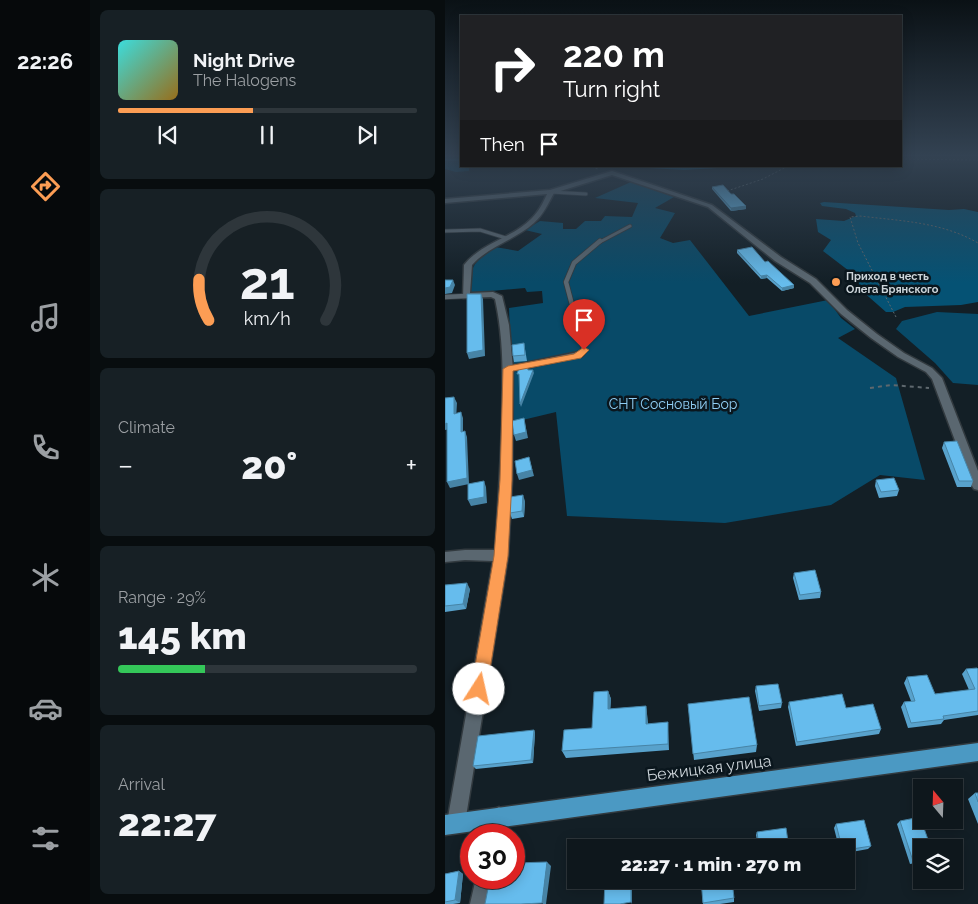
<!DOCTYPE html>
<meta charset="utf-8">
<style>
body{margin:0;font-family:Raleway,sans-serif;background:#172025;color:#f1f3f6;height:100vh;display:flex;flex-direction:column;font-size:19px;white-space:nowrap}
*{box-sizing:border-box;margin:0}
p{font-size:16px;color:#9b9fa3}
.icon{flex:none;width:28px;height:28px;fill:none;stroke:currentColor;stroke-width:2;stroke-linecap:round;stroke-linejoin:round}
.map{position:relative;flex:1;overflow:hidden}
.side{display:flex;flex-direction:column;gap:10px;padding:10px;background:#080d0f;width:355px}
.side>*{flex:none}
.banner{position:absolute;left:15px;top:15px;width:442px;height:152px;border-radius:0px;box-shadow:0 2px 12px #0003,0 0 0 1px #2e363b;background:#202124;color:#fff;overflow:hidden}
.needle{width:32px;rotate:341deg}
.controls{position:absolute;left:468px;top:779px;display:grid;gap:10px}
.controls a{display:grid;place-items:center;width:50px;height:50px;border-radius:0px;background:#0e171c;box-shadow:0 2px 12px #0003,0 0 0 1px #2e363b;font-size:25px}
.speed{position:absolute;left:15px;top:824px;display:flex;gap:10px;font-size:25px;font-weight:700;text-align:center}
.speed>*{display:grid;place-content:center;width:65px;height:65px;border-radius:50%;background:#0e171c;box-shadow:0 2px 12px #0003,0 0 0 1px #2e363b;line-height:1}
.speed .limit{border:8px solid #d22;background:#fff;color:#111}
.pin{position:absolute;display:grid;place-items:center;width:42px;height:42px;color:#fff;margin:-51px -21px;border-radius:50% 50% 50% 0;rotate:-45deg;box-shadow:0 0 5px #0007}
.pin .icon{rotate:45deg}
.me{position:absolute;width:55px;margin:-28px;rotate:10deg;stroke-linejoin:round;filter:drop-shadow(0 0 4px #0008)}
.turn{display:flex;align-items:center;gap:18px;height:105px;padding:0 20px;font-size:22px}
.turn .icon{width:65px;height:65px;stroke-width:2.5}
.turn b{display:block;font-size:35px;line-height:42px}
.then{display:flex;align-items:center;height:48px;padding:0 20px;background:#0003;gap:10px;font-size:19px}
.big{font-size:38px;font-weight:800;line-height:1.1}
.side .widget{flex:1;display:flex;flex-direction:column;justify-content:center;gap:8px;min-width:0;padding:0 18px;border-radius:8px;background:#172025}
.side .dial{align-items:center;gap:0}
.dial svg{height:130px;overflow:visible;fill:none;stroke:#2e363b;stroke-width:7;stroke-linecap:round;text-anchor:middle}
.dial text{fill:#f1f3f6;stroke:none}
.song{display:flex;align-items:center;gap:15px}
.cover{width:60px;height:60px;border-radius:8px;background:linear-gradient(135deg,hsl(180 70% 55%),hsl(40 70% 35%))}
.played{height:5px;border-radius:2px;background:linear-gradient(90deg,#fc9d54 45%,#2e363b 45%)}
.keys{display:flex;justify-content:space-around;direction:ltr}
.heat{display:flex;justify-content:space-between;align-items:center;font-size:28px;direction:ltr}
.charge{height:8px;border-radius:4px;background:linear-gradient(90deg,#34c759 29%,#2e363b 0)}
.trip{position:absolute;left:122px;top:839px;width:288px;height:50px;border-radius:0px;background:#0e171c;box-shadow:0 2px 12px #0003,0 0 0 1px #2e363b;font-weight:800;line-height:50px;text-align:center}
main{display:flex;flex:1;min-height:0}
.dock{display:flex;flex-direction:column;width:90px;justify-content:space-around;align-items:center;background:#06090b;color:#9b9fa3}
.dock .icon{width:35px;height:35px}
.dock .current{color:#fc9d54}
.dock b{font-size:22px;color:#f1f3f6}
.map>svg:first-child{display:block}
.green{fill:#084a68}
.forest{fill:#055274}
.water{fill:#076f9d}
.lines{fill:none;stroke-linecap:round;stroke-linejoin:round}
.stream{stroke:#076f9d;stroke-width:2}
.service-far2-casing{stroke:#323a3f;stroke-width:4.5}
.service-far1-casing{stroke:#323a3f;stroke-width:6}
.service-casing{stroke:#323a3f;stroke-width:8}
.minor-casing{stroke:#323a3f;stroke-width:3}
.primary-casing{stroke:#323a3f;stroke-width:3}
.path-far1{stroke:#5e686e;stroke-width:1;stroke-dasharray:2 2;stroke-linecap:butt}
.path{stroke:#5e686e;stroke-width:2;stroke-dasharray:4 4;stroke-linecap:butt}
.service-far2{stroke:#5a6770;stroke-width:3}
.service-far1{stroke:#5a6770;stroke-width:4.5}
.service{stroke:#5a6770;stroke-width:5}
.minor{fill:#5a6770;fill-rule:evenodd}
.primary{fill:#4b99c3;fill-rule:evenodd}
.wall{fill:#58a2cc}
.shaded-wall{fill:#4784a6}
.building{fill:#66bced;stroke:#4784a6}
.route{fill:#fc9d54;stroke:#a46637}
.poi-dot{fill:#fc9d54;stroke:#0a161d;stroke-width:2}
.labels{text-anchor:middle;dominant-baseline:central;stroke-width:5;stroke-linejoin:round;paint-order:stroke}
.far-poi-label{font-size:11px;font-weight:bold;fill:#ccd4d9;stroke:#0a161d;text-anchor:start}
.park-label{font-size:14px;fill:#90cef4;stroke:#0a161d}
.near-street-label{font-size:16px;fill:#ccd4d9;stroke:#0a161d}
</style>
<main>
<nav class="dock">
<b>22:26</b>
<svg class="icon current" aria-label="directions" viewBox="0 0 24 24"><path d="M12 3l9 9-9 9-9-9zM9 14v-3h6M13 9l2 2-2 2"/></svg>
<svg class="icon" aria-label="music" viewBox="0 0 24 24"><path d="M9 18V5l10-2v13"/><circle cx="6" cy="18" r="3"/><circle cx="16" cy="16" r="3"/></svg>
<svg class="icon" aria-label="phone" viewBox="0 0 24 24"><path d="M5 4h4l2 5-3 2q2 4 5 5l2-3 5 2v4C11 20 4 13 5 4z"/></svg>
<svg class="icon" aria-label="climate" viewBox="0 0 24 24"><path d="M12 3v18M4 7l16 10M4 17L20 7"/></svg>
<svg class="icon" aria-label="car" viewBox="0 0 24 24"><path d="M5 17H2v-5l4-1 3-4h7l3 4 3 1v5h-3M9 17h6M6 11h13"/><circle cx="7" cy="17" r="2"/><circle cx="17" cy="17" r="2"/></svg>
<svg class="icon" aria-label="filters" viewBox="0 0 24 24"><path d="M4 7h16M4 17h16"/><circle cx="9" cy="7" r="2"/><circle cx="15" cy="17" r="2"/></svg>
</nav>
<section class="side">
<div class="widget">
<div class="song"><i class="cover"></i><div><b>Night Drive</b><p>The Halogens</p></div></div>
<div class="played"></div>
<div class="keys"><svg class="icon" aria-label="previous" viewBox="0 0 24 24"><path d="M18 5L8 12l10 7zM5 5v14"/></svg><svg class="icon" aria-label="pause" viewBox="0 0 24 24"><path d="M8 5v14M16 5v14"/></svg><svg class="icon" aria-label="next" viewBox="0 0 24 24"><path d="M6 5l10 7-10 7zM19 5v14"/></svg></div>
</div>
<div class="widget dial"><svg viewBox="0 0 100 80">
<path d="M14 69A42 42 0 1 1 86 69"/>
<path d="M14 69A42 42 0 0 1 8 44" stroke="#fc9d54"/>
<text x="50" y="56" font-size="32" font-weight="700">21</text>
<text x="50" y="72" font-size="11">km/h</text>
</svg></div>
<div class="widget"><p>Climate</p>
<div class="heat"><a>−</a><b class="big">20°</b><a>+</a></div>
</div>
<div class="widget"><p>Range · 29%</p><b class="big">145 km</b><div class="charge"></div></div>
<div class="widget"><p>Arrival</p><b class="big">22:27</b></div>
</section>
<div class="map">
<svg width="533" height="904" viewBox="0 0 533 904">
<rect width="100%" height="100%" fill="#131f26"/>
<path class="green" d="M 0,156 L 16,156 L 16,166 L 24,166 L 24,171 L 11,172 L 0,169 Z
M 186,182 L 229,197 L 210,208 L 230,213 L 215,238 L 228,243 L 245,240 L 304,316 L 383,300 L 396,318 L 410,329 L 393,338 L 451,378 L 480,480 L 435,475 L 386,505 L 280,523 L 122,516 L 111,412 L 65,423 L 67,391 L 64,308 L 98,303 L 97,291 L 82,292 L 80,288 L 25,293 L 22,291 C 28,264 27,263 50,247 L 73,251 L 97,234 L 80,230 L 95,221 L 118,223 L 118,229 L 131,229 L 140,221 L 156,221 L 160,216 L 187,217 L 193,203 L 150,198 Z
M 492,312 L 533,314 L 533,385 L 508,383 L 490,363 L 451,329 L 457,321 Z"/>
<path class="forest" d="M 379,202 L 504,210 L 519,209 L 533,212 L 533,302 L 516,305 L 460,307 L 448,312 L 441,312 L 416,290 L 412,277 L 378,251 L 386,240 L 373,232 L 371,219 L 399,221 L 411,216 L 410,213 L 401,209 L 377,206 L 375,203 Z"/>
<path class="water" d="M 171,166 L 305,166 L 239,170 Z"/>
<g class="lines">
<path class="stream" d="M 0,160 L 16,160"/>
<g class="service-far2-casing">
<path id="service-far2" d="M 106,192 L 141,194
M 0,231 L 35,230 L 61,238
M 153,243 L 185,226"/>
</g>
<g class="service-far1-casing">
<path id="service-far1" d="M 0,297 L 21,296
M 137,352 L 139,350 L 121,282 L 129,263 L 155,241"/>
</g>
<g class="service-casing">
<path id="service" d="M 63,369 L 136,354 L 138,351"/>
</g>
<g class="minor-casing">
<path id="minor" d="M 167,171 L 267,205 L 336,257 L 371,279 L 402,310 L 432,334 L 459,353 L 487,368 L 497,378 L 533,471 L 533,490 L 529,489 L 527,486 L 487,379 L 481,372 L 453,357 L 426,338 L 396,314 L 365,283 L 330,261 L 263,207 L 167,175 L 109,193 C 103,204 98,215 89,223 C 70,240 44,246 27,265 L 25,293 L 48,292 L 57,296 L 64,325 L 68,369 L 67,480 L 63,556 L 20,823 L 17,829 L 11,832 L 5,829 L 2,823 L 48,561 L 20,560 L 0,562 L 0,552 L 20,550 L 50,550 C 53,507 56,464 57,421 C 58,379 59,340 50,299 L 46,297 L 18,298 L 19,265 C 37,242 68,238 87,218 C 94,211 98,203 102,194 L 0,203 L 0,199 L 105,190 Z
M 54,807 L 60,810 L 63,816 L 59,835 L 41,835 L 48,810 Z
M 31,878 L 50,878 L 45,904 L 25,904 Z"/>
</g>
<g class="primary-casing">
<path id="primary" d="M 533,743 L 533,761 L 0,835 L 0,815 Z"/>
</g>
<path class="path-far1" d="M 456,159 L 533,160
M 143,166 L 153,169
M 282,191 L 318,179 L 343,166
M 451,317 L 413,243 L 405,217 L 415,216 C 456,221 497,222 533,243"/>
<path class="path" d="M 425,388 L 446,385 L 484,388"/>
<use href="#service-far2" class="service-far2"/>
<use href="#service-far1" class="service-far1"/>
<use href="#service" class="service"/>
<use href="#minor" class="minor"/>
<use href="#primary" class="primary"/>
</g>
<path class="wall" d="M 267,187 L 301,206 L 301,209 L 286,211 L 267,189 Z
M 292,250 L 320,262 L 349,288 L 337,291 L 322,278 L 316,279 L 292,253 Z
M 79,343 L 82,361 L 69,362 L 68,356 Z
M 499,442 L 528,481 L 526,487 L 512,487 L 497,448 Z
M 431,480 L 454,490 L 452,496 L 434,498 L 430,486 Z
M 80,501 L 79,517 L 67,519 L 65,513 Z
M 349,573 L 376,592 L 375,598 L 354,600 L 348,578 Z
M 0,585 L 25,589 L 21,609 L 0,612 Z
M 521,669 L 533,669 L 533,715 L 499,720 L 496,724 L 463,728 L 456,707 L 459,702 L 466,701 L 459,683 L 462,677 L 490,694 L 524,690 L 517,674 Z
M 311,686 L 337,703 L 336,708 L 314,711 L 310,691 Z
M 163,691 L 166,699 L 165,709 L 201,706 L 202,714 L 203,724 L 223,730 L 224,750 L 121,758 L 117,751 L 147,728 Z
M 344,702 L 401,708 L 436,729 L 434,734 L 351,746 L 343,707 Z
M 243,704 L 312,745 L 311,752 L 249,760 Z
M 89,730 L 90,733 L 88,763 L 31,769 L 28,766 Z
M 530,793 L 533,793 L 533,824 L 523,799 Z
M 455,821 L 476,848 L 476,862 L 465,864 L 452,824 Z
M 391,824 L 426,846 L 423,849 L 401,853 L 401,848 L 394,848 L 389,828 Z
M 312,832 L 344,848 L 313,848 L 311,835 Z
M 14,871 L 18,874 L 15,903 L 8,904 L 0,904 L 0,874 Z
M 256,880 L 289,898 L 289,902 L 275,904 L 258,904 Z"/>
<path class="shaded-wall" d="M 301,206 L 301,209 L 286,211 L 286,208 Z
M 322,275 L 322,278 L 316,279 L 316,276 Z
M 8,280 L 10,285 L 7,293 L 0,294 L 0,288 Z
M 349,285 L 349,288 L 337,291 L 337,288 Z
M 36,294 L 38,299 L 40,356 L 24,359 L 22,353 Z
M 88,370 L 89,373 L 76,407 L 75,404 Z
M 9,397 L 12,403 L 11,420 L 9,414 Z
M 16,412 L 18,418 L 18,438 L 16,432 Z
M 79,418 L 83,438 L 71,441 L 69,435 Z
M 2,423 L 5,429 L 0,430 L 0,424 Z
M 20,431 L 22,437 L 24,484 L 5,488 L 2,482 Z
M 84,457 L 89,476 L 74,480 L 72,474 Z
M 39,481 L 41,487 L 42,503 L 26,506 L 23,500 Z
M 78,495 L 80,501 L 79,517 L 77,511 Z
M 22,583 L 25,589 L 21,609 L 18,604 Z
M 163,691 L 166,699 L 165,717 L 163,709 Z
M 201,706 L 202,714 L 203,731 L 201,724 Z
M 89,730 L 90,733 L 88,763 L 86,760 Z
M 102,862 L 106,866 L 101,904 L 98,904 L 97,903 Z
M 14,871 L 18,874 L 15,903 L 10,900 Z
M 186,880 L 187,880 L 187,904 L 186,902 Z"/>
<path class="building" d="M 278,185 L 286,194 L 289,194 L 301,206 L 286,208 L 267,187 Z
M 307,247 L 320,262 L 323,261 L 349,285 L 337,288 L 322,275 L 316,276 L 292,250 Z
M 0,280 L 8,280 L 5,287 L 0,288 Z
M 22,294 L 36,294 L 38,350 L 22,353 Z
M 79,343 L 80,355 L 68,356 L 67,345 Z
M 82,366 L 83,370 L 88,370 L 75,404 L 74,374 L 72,374 L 74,368 Z
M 9,397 L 9,414 L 16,412 L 16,432 L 20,431 L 22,478 L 2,482 L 2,423 L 0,424 L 0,398 Z
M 79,418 L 81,432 L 69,435 L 67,421 Z
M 512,441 L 528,481 L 514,481 L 499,442 Z
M 84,457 L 87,470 L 72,474 L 70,461 Z
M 449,478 L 454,490 L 436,492 L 431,480 Z
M 39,481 L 39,497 L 23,500 L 23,484 Z
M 78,495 L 77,511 L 65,513 L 65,497 Z
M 370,570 L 376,592 L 355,595 L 349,573 Z
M 22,583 L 18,604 L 0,606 L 0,585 Z
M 532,668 L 533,669 L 533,711 L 498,716 L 499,719 L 466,723 L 459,702 L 470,701 L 462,677 L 482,675 L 490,694 L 530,689 L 521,669 Z
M 333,684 L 337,703 L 314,706 L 311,686 Z
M 163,691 L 163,709 L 201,706 L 201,724 L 223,722 L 223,744 L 117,751 L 119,730 L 147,728 L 149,692 Z
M 397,694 L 401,708 L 428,704 L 436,729 L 352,742 L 344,702 Z
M 304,697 L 312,745 L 248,754 L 243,704 Z
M 89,730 L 86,760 L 28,766 L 33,736 Z
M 530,793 L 533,793 L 533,802 Z
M 475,817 L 486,848 L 476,848 L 476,859 L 468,861 L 455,821 Z
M 419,820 L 426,846 L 401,850 L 401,848 L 397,848 L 391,824 Z
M 341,828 L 344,848 L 314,848 L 312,832 Z
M 283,845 L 283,848 L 264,848 Z
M 102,862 L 97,903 L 76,904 L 40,904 L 45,878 L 69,878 L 69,863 Z
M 14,871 L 10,900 L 0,902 L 0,874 Z
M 160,880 L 186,880 L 186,902 L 175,904 L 159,904 Z
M 256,880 L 287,880 L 289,898 L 258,903 Z"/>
<linearGradient id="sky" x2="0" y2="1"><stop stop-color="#0a1115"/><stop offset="0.55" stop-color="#334252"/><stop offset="1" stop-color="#334252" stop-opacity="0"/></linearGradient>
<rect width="533" height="283" fill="url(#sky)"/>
<path class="route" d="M 139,347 L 144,350 L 136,358 L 68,371 L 67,480 L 63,556 L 42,689 L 39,695 L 34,697 L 28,695 L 26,689 L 49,556 L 55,480 L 58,369 L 63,366 L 129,354 Z"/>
<circle class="poi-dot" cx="391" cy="282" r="5"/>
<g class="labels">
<g class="far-poi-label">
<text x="401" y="276">Приход в честь<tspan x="401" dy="13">Олега Брянского</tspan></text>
</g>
<g class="park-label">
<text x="228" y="404">СНТ Сосновый Бор</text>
</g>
<g class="near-street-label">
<text transform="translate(264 768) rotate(-7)">Бежицкая улица</text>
</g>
</g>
</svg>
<div class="controls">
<a><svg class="needle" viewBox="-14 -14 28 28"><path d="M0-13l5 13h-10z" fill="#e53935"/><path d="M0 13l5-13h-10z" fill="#9b9fa3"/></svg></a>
<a><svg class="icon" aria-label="layers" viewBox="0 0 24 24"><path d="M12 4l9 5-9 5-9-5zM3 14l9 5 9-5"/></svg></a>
</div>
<div class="speed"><div class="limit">30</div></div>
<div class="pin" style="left:139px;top:350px;background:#d93025"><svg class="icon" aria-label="arrive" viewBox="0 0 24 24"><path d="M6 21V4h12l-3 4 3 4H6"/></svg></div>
<svg class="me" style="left:34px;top:689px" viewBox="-20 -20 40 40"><circle r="19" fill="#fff"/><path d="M0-13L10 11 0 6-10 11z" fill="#fc9d54"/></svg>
<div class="trip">22:27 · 1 min · 270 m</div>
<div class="banner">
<div class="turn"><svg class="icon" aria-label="right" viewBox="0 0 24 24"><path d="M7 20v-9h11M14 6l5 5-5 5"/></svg><div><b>220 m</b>Turn right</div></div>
<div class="then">Then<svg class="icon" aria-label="arrive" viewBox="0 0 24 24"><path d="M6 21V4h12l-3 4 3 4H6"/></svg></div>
</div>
</div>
</main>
